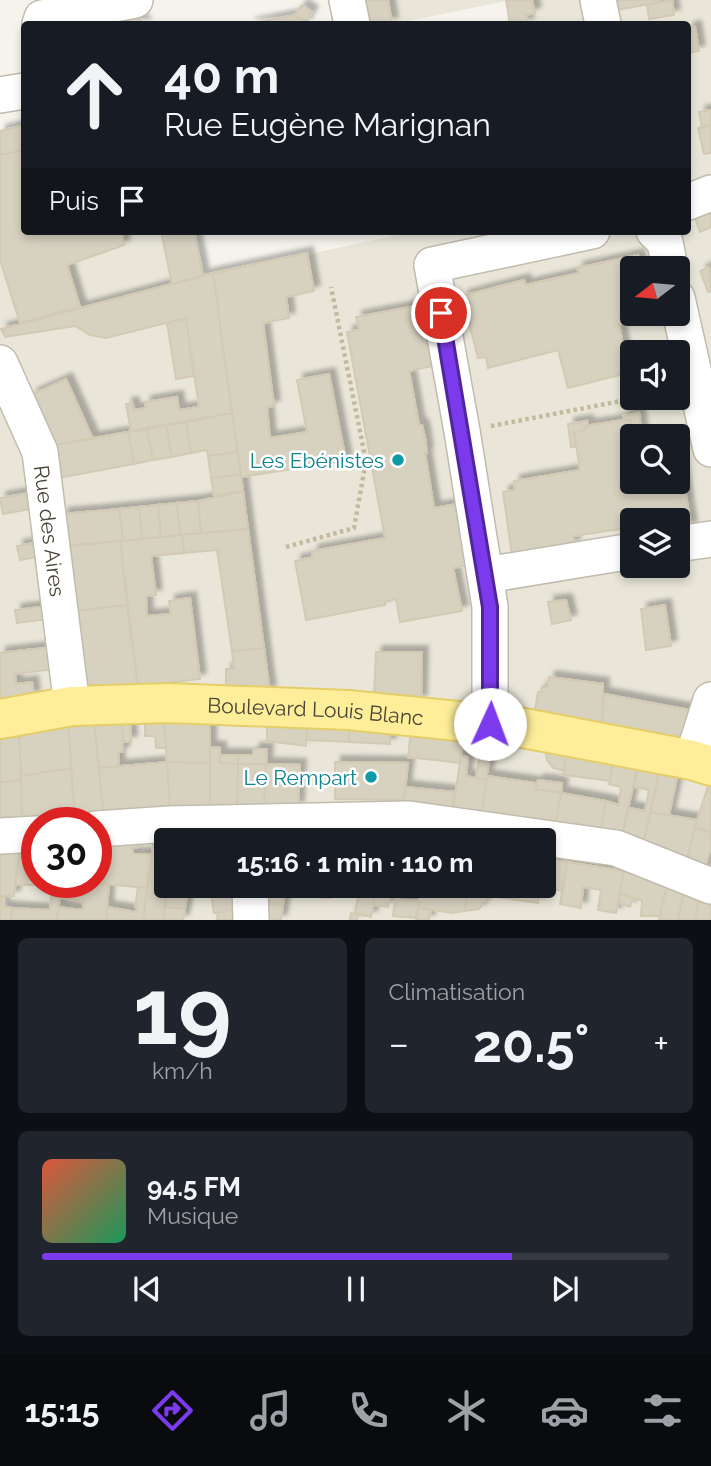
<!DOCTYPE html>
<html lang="fr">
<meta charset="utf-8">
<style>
body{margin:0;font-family:Raleway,sans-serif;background:#20242c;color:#f1f3f6;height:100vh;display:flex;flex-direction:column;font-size:26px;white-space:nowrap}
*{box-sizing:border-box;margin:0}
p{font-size:23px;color:#9ea1a6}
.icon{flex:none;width:38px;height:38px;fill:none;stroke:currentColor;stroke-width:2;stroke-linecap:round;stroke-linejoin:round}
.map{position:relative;height:920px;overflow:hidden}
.side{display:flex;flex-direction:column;gap:18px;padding:18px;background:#0d0f14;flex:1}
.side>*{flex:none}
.hud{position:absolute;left:21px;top:21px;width:670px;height:214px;border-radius:7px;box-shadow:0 4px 10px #0003;background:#171b24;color:#f1f3f6;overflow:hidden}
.needle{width:46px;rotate:254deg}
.buttons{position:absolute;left:620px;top:256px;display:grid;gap:14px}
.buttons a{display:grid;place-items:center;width:70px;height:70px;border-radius:7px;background:#171b24;box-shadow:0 4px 10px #0003;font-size:35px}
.speed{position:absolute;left:21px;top:807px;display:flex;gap:14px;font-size:35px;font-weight:700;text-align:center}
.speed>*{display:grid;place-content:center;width:91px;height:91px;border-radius:50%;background:#171b24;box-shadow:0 4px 10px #0003;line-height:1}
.speed .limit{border:10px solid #d22;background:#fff;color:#111}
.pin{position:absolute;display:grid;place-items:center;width:60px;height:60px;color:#fff;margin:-30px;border:4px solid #fff;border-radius:50%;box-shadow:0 2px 7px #0007}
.me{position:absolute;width:77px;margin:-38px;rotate:2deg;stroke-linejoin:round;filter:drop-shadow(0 0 5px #0008)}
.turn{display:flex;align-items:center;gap:24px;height:147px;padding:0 28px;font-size:32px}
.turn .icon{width:91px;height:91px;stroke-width:2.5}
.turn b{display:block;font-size:49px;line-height:60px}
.then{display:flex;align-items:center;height:66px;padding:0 28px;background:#0003;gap:14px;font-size:26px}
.big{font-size:52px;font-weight:700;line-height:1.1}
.side .card{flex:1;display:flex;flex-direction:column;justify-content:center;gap:10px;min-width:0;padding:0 24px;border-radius:10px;background:#20242c}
.side .dial{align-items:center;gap:0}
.dial b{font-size:91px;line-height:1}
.song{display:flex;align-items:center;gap:21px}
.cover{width:84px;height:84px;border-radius:10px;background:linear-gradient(135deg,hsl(10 70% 55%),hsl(150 70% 35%))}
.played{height:7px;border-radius:4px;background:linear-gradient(90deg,#7c3aed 75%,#363941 75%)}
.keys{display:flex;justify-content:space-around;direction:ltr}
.heat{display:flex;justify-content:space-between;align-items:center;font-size:38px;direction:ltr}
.side .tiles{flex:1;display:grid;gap:18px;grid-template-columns:1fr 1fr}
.card:last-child{grid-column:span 2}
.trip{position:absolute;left:154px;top:828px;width:402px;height:70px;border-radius:7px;background:#171b24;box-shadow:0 4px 10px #0003;font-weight:700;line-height:70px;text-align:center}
.menu{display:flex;height:112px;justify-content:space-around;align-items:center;background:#090b0e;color:#9ea1a6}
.menu .icon{width:49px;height:49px}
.menu .current{color:#7c3aed}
.menu b{font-size:32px;color:#f1f3f6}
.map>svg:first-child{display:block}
.residential{fill:#e9e6d9;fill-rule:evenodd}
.building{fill:#d7d1c0;stroke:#d2cab3;stroke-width:2;filter:url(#shadow)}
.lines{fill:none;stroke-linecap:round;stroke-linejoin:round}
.minor-casing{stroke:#c1bcad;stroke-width:38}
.major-casing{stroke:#e5ce69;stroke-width:42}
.path{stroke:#c3ba9e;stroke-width:4.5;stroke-dasharray:3.5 3.5;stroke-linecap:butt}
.minor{stroke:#fff;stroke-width:35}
.major{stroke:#feee9a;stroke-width:38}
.route-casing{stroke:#51269a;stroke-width:18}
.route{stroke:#7c3aed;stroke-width:12}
.culture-dot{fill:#0f9aa8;stroke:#fff;stroke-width:2.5}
.labels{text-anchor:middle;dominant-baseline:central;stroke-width:5;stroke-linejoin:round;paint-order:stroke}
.culture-label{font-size:21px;fill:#0d838f;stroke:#fff;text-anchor:end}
.street-label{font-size:21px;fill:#4a4538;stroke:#fff}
</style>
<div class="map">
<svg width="711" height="920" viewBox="0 0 711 920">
<defs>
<filter id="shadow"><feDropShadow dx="6" dy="-6" stdDeviation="2" flood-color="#0004"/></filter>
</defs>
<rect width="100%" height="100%" fill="#f5f3eb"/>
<path class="residential" d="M 365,0 L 711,0 L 711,920 L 0,920 L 0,156 L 24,150 L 24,231 L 161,231 L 173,284 L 415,231 L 688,231 L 688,24 L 510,24 L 506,1 L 394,24 L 369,24 ZM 632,268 L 677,268 L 677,313 L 632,313 ZM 632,352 L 677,352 L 677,397 L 632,397 ZM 632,436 L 677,436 L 677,481 L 632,481 ZM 632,520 L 677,520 L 677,565 L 632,565 ZM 37,822 L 96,822 L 96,882 L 37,882 ZM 166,840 L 544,840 L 544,886 L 166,886 Z"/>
<path class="building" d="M 365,0 L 388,0 L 392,23 L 370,24 Z
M 532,0 L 535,13 L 526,15 L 528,24 L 510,24 L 506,0 Z
M 615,0 L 660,0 L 660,2 L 617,10 Z
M 672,0 L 674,15 L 649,19 L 647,5 Z
M 302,5 L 312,12 L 306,22 L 295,15 Z
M 295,15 L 306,22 L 306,24 L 249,24 Z
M 135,16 L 145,24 L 90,24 Z
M 695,27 L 699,51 L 688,53 L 688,28 Z
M 711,110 L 711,125 L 702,128 L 699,112 Z
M 24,125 L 24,150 L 0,155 L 0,131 Z
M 711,125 L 711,153 L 704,154 L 698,128 Z
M 24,150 L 24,231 L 121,231 L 124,245 L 67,265 L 80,307 L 20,323 L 0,260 L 0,155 Z
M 711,211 L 711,227 L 700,232 L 695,218 Z
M 161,231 L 194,231 L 203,276 L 172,284 Z
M 307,253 L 314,291 L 286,297 L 289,318 L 263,323 L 274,406 L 267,407 L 270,438 L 307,432 L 297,380 L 329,374 L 346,461 L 241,477 L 213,273 Z
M 638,255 L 641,268 L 632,268 L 632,313 L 654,315 L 619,324 L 628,373 L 568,388 L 558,350 L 488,368 L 486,357 L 478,358 L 462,296 L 524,280 L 525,285 L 579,273 L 577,268 Z
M 709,267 L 711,291 L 708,292 L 700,271 Z
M 213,273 L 232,413 L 131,431 L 126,404 L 132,403 L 134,410 L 146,408 L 145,402 L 177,397 L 179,410 L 199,407 L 186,318 L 106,338 L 90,335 L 75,326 L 5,337 L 1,329 Z
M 421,305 L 432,366 L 409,371 L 419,425 L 422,425 L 425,438 L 427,453 L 425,453 L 434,508 L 458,504 L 469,565 L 453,568 L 462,611 L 400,622 L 396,599 L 385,602 L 385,605 L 306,620 L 295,561 L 313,557 L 312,551 L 385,538 L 347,332 L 359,330 L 356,317 Z
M 186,318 L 194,376 L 176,379 L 167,323 Z
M 66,379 L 93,439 L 54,445 L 31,395 Z
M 232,413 L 238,452 L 208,456 L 207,450 L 191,453 L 186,422 Z
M 639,413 L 642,436 L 633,436 L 630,419 L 624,420 L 623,416 Z
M 630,419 L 633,436 L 632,481 L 677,481 L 677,465 L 681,464 L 691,527 L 677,529 L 677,520 L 632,520 L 632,536 L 629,537 L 628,528 L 573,536 L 574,545 L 512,555 L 503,492 L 515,490 L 514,481 L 580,470 L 574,432 L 585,430 L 584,426 Z
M 587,421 L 588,426 L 584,426 L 585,430 L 574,432 L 576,446 L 571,447 L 568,424 Z
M 186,422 L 191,453 L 172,457 L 166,425 Z
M 166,425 L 172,457 L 153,460 L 147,429 Z
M 147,429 L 153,460 L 134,464 L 128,432 Z
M 128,432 L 134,464 L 58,478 L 54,445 Z
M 238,452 L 241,474 L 211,478 L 208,456 Z
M 241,474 L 243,491 L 214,496 L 211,478 Z
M 243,491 L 248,529 L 201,533 L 198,501 Z
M 34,492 L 36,508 L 3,514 L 0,498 Z
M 198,501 L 201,533 L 180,535 L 177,503 Z
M 177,503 L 180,535 L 161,537 L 158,505 Z
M 158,505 L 161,537 L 142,539 L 139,507 Z
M 139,507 L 142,539 L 123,541 L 119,509 Z
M 119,509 L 123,541 L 66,546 L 62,514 Z
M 248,529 L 264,648 L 232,651 L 217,550 L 184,553 L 182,535 Z
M 182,535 L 184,553 L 151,556 L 156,595 L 146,596 L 147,616 L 171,614 L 169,601 L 190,598 L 200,679 L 138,687 L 120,541 Z
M 120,541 L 127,605 L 74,611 L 66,546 Z
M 40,542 L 42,556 L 20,560 L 17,546 Z
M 566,600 L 571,620 L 552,624 L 548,602 Z
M 127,605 L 138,687 L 84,693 L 74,611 Z
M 665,605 L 671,646 L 646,650 L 641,609 Z
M 48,606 L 49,619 L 17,623 L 15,610 Z
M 52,647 L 55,669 L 15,674 L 16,684 L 32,682 L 34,696 L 0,701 L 0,653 Z
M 264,648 L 270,692 L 226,691 L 226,669 L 234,669 L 232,651 Z
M 376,652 L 422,652 L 421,701 L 374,698 Z
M 549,677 L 603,684 L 602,724 L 534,715 L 538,692 L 541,692 L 542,687 L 548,687 Z
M 604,694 L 690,710 L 681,740 L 602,724 Z
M 210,719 L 210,763 L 167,762 L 164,720 Z
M 267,719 L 308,723 L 306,746 L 267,741 Z
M 130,720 L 131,742 L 123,742 L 122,721 Z
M 145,720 L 164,720 L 166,748 L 156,748 L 155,736 L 145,736 Z
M 68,721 L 71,768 L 21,776 L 19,732 Z
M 68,721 L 94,721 L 104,819 L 75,821 Z
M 94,721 L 122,721 L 123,752 L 118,752 L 119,766 L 99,768 Z
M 308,723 L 349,726 L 349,742 L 306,740 Z
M 349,726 L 390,729 L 390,744 L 349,742 Z
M 411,731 L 463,738 L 460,763 L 408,757 Z
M 19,732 L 21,779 L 0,783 L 0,736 Z
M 482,740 L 492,742 L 486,780 L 476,778 Z
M 210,747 L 220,748 L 220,763 L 238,764 L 237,807 L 210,806 Z
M 254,749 L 267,749 L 266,764 L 238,764 L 238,755 L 253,755 Z
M 545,749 L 567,752 L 564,771 L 553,768 L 547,760 Z
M 567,752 L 613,759 L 610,781 L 563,775 Z
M 220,755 L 238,755 L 238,764 L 220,763 Z
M 461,756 L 468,757 L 466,776 L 486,780 L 481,819 L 452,815 Z
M 613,759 L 639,761 L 620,843 L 600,838 L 606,801 L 619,805 L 621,787 L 609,784 Z
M 639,761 L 660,768 L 642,851 L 620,843 L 629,808 L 645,811 L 649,790 L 634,787 Z
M 167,762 L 210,763 L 210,806 L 170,811 Z
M 167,762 L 170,811 L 104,819 L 99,768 Z
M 335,762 L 408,763 L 404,800 L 335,799 Z
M 238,764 L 266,764 L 264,807 L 237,807 Z
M 266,764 L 300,765 L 298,807 L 264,807 Z
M 71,768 L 75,821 L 22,825 L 21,776 Z
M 660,768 L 678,773 L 669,815 L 650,812 Z
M 487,776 L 536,783 L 535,789 L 561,793 L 555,829 L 481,819 Z
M 21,779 L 22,825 L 0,827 L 0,783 Z
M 538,780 L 562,783 L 561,793 L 535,789 Z
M 709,783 L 711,784 L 711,833 L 695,827 Z
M 405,787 L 454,792 L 452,815 L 403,808 Z
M 561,793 L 606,801 L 600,838 L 555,829 Z
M 650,812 L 697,820 L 685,867 L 642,851 Z
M 695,827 L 711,833 L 711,847 L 703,874 L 685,867 Z
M 154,838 L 166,840 L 167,886 L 163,920 L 143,920 Z
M 135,840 L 139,847 L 132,848 L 133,854 L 152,854 L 147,888 L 104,884 L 105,842 Z
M 96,842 L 105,842 L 104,884 L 80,882 L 96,882 Z
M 37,846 L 37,882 L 62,882 L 57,920 L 11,920 L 12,908 L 50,910 L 52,885 L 15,885 L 20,847 Z
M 20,847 L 14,896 L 2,896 L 3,907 L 12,908 L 11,920 L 0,920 L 0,850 Z
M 544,859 L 567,862 L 563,891 L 540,888 L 541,886 L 544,886 Z
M 567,862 L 624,871 L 616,913 L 598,910 L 601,890 L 583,887 L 581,908 L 560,904 Z
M 624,871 L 667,884 L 660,916 L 641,916 L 642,901 L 620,893 Z
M 62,882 L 109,884 L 106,920 L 57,920 L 59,907 L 83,910 L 84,901 L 60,898 Z
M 667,884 L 684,891 L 678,920 L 659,920 Z
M 167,886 L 192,886 L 191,891 L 188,890 L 185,909 L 165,907 Z
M 230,886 L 239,886 L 239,909 L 214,913 L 211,894 Z
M 263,886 L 286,886 L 283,905 L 261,900 Z
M 286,886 L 308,886 L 306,896 L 285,894 Z
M 308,886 L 332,886 L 330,898 L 306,896 Z
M 376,886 L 398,886 L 397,889 L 392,889 L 388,907 L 373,905 Z
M 421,886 L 437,886 L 436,893 L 467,896 L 465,911 L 453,913 L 418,908 Z
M 468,886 L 518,886 L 516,900 L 467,892 Z
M 518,886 L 541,886 L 538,903 L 516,900 Z
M 138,887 L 147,888 L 143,920 L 106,920 L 107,907 L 136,912 L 137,907 L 135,907 Z
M 359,891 L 375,895 L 371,917 L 358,914 L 357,920 L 350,920 L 351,913 L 355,914 Z
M 684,891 L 699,896 L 695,920 L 678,920 Z
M 467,892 L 489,896 L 479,909 L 465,911 Z
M 620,893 L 633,898 L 630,907 L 619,903 Z
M 699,896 L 711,901 L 711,920 L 695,920 Z
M 261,900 L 283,905 L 281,920 L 257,920 Z
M 395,900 L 419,901 L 416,918 L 393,916 Z
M 165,907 L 185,909 L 183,920 L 163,920 Z
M 418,908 L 431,910 L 429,920 L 416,920 Z
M 239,909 L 239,920 L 217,920 L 218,912 Z"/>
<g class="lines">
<g class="minor-casing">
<g id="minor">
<path d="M 347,0 L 352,24"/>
<path d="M 598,0 L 603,24"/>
<path d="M 40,24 L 42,18 L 135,0"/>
<path d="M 0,95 L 24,91"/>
<path d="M 688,202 L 711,193"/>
<path d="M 654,231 L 665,242 L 670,268"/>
<path d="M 677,298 L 711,449"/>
<path id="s1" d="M 0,363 L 40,452 L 72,706"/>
<path d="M 677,544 L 711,539"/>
<path d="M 486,575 L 632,551"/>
<path d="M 490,724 L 490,607 L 462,431 L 432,265 L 592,231"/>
<path d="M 692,760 L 711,700"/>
<path d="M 96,829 L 170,824 L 409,819 L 616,848 L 711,886"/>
<path d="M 0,836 L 37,834"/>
<path d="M 250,886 L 251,920"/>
</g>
</g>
<g class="major-casing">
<g id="major">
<path id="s2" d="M 0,719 L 72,706 L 169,703 L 348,710 L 518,727 L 692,760 L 711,766"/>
</g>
</g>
<path class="path" d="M 491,426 L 642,397
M 286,547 L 354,528 L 366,461 L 331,287"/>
<use href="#minor" class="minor"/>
<use href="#major" class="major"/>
</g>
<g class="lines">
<g class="route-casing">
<path id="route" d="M 441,313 L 490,607 L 490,724"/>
</g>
<use href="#route" class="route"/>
</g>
<g class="culture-dot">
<circle cx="398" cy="460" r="7"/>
<circle cx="371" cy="777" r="7"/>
</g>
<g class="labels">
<g class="culture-label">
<text x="384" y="460">Les Ebénistes</text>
<text x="357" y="777">Le Rempart</text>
</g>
<g class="street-label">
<text stroke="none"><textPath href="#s1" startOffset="177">Rue des Aires</textPath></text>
<text stroke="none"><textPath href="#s2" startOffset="317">Boulevard Louis Blanc</textPath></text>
</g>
</g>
</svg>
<div class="buttons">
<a><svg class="needle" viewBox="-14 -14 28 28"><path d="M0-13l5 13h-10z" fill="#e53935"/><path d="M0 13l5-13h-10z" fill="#9ea1a6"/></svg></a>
<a><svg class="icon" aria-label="sound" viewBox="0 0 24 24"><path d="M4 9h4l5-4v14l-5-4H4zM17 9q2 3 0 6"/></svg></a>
<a><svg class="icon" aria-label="search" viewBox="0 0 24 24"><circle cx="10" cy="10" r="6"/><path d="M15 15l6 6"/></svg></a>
<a><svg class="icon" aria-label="layers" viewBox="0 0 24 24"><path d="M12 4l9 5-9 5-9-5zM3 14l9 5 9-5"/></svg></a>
</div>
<div class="speed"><div class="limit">30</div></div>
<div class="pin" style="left:441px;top:313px;background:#d93025"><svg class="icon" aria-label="arrive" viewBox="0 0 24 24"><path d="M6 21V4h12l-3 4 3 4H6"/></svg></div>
<svg class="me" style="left:490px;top:724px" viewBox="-20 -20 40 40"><circle r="19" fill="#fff"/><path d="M0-13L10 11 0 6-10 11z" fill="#7c3aed"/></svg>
<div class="trip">15:16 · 1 min · 110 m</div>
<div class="hud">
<div class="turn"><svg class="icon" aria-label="ahead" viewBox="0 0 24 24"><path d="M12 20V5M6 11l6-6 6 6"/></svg><div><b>40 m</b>Rue Eugène Marignan</div></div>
<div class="then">Puis<svg class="icon" aria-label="arrive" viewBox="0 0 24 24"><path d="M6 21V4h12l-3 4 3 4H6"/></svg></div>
</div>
</div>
<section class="side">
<div class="tiles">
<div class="card dial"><b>19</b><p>km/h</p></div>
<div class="card"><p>Climatisation</p>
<div class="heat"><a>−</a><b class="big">20.5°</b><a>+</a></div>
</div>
<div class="card">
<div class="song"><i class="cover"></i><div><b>94.5 FM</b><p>Musique</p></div></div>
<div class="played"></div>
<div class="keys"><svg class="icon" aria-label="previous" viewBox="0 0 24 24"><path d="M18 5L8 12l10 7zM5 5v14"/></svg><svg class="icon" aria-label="pause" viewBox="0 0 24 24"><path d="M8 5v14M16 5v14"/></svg><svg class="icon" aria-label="next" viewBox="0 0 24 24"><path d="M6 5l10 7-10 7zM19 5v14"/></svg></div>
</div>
</div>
</section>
<nav class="menu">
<b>15:15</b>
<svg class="icon current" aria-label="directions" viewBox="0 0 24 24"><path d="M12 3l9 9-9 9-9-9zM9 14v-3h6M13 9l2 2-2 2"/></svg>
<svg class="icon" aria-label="music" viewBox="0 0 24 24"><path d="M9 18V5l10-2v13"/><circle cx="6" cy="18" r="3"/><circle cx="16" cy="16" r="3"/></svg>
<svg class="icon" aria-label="phone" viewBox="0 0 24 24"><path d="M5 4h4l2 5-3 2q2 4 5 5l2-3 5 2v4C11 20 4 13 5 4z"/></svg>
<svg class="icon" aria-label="climate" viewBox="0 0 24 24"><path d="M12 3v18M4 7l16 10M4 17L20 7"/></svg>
<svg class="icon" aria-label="car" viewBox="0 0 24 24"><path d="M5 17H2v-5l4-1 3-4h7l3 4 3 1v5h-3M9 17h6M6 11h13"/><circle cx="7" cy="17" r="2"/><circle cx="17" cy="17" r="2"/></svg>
<svg class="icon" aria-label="filters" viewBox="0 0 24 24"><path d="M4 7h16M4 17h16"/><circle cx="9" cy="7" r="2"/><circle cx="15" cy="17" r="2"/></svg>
</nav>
